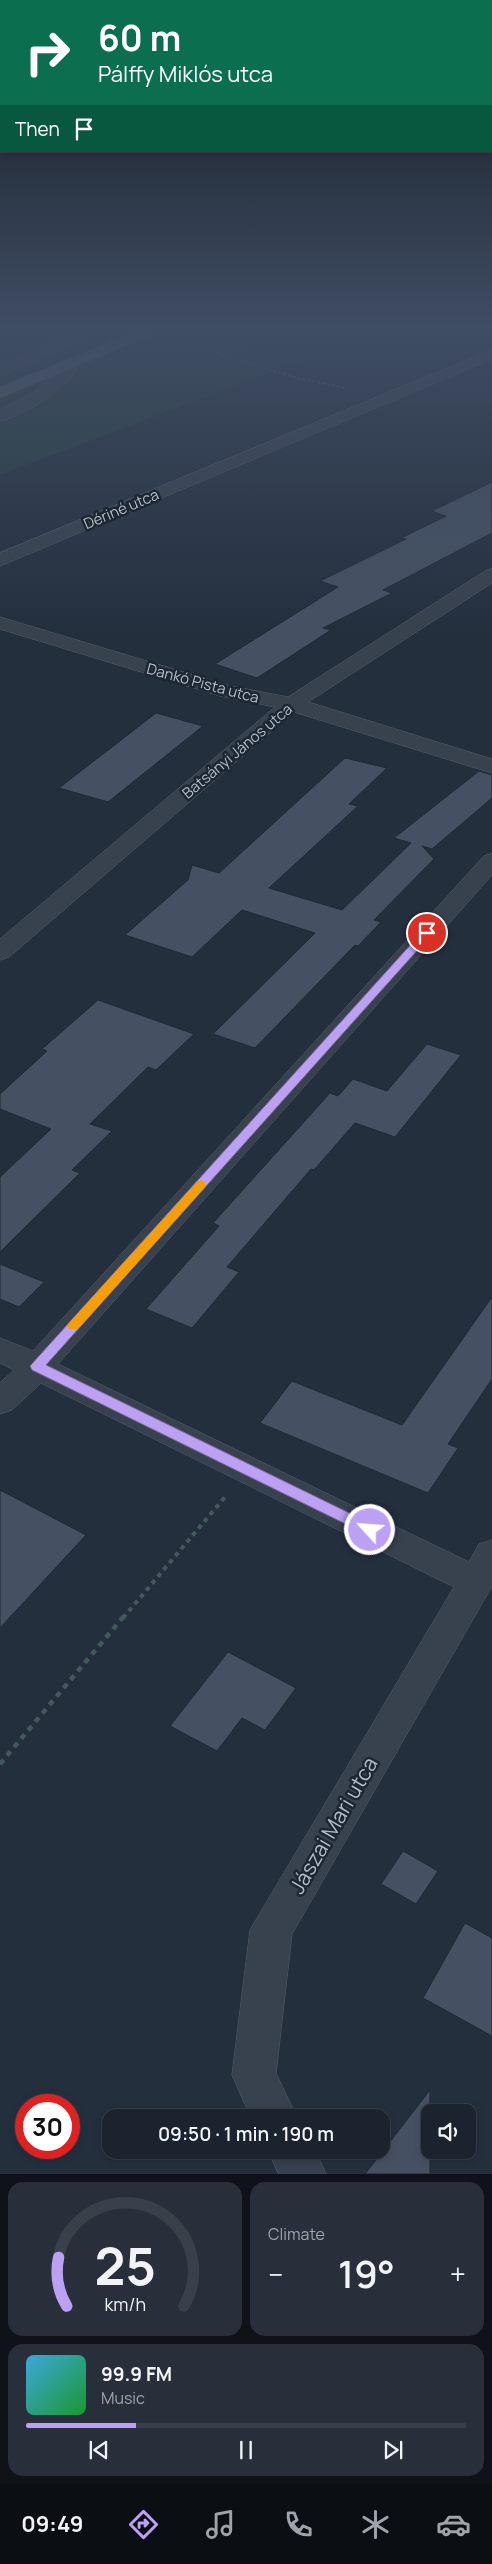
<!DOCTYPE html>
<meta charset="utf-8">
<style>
body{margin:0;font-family:Manrope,sans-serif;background:#282f3a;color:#f1f3f6;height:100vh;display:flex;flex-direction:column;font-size:19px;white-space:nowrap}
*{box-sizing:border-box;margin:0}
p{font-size:16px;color:#a0a4aa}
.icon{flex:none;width:28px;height:28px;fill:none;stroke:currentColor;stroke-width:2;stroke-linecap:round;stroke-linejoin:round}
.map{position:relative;height:2174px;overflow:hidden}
.drawer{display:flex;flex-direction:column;gap:8px;padding:8px;background:#0f1319;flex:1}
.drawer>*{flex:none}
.banner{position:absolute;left:0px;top:0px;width:492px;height:152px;box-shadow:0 2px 8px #0003,0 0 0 1px #39404a;background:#0b6e4f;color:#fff;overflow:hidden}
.fabs{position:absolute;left:421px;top:2104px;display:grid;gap:10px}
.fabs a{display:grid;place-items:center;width:55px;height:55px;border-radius:10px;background:#1b232e;box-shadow:0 2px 8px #0003,0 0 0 1px #39404a;font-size:25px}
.speed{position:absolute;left:15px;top:2094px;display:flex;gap:10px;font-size:25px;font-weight:700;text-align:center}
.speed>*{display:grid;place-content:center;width:65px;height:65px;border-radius:50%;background:#1b232e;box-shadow:0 2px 8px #0003,0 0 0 1px #39404a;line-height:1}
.speed .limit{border:8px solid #d22;background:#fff;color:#111}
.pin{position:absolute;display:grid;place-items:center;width:42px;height:42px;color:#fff;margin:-21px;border:2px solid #fff;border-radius:50%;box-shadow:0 1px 5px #0007}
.me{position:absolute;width:55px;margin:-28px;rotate:296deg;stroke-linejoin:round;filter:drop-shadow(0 0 4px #0008)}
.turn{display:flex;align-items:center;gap:18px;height:105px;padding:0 15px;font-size:22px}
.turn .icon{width:65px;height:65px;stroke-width:2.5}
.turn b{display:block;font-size:35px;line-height:42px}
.then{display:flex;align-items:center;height:48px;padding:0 15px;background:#0003;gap:10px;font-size:19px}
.big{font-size:38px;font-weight:600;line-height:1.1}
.drawer .widget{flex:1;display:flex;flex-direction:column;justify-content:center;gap:8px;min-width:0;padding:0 18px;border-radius:15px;background:#282f3a}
.drawer .dial{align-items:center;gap:0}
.dial svg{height:130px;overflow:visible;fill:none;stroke:#39404a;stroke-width:7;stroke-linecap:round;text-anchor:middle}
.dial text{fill:#f1f3f6;stroke:none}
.song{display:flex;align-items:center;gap:15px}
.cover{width:60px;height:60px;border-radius:8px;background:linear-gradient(135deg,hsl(200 70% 55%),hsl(130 70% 35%))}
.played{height:5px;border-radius:2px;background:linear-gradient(90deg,#bca0f2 25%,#39404a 25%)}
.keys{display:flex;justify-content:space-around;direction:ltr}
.heat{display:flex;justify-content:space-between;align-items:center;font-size:28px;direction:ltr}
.drawer .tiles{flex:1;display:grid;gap:8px;grid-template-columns:1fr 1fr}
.widget:last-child{grid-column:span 2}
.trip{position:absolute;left:102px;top:2109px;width:288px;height:50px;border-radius:15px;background:#1b232e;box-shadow:0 2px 8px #0003,0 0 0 1px #39404a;font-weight:600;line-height:50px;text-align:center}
.menu{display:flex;height:80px;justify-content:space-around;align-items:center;background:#0b0e12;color:#a0a4aa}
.menu .icon{width:35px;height:35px}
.menu .current{color:#bca0f2}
.menu b{font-size:22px;color:#f1f3f6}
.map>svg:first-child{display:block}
.green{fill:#263c3f}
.building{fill:#455162;stroke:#1f2835}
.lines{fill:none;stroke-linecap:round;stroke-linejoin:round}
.minor-casing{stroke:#565f6c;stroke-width:1}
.major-casing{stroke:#414a57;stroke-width:1}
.path-far2{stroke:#44595c;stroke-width:2;stroke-dasharray:2.5 2.5;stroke-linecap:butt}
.path-far1{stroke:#44595c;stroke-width:4;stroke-dasharray:4.5 4.5;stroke-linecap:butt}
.path{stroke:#44595c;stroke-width:4.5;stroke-dasharray:5.5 5.5;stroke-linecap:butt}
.minor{fill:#38414e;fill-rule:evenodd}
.major{fill:#56606e;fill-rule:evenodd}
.route{fill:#bca0f2;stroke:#7a689d}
.slow{fill:#f59e0b}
.labels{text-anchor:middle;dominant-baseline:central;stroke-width:5;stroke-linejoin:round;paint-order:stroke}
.far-street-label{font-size:15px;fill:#b4bcc9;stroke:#1d2633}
.near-street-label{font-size:21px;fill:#b4bcc9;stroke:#1d2633}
</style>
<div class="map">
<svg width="492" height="2174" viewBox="0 0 492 2174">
<rect width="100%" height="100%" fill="#242f3e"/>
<path class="green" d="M 0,326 L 272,326 L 234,341 L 300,361 L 0,475 Z"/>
<path class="building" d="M 492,482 L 492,533 L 383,590 L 392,593 L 323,628 L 331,630 L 257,678 L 215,664 L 338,587 L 320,581 L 406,539 L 401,538 L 446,516 L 432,511 Z
M 156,713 L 203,726 L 108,802 L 59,788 Z
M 345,758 L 387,768 L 349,804 L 358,806 L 269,888 L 342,910 L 411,843 L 394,838 L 479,771 L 492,775 L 492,798 L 432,849 L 422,846 L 434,859 L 374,920 L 381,922 L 358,946 L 355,945 L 255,1048 L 213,1034 L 315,933 L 242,910 L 192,957 L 125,935 L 188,880 L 192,865 L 219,873 Z
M 98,1000 L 194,1034 L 156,1070 L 148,1067 L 90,1124 L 112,1131 L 72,1170 L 80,1173 L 0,1252 L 0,1177 L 51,1129 L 0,1109 L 0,1094 L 47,1051 L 42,1049 Z
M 427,1044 L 461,1055 L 395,1137 L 355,1123 L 314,1170 L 311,1169 L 227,1267 L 239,1272 L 192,1328 L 146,1309 L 219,1226 L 213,1223 L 330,1093 L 338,1096 L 353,1079 L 387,1091 Z
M 0,1264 L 44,1282 L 19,1307 L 0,1299 Z
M 492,1297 L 492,1379 L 448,1444 L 458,1448 L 428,1493 L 260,1423 L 292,1381 L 402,1425 Z
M 0,1490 L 86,1535 L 0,1628 Z
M 228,1652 L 296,1688 L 265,1730 L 242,1718 L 217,1751 L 170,1726 Z
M 403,1851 L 438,1871 L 416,1904 L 381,1884 Z
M 465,1923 L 492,1938 L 492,2036 L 423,1998 Z
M 430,2090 L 430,2174 L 365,2174 Z"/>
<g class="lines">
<g class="minor-casing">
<path id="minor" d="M 94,326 L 117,326 L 115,329 L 92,336 L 0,376 L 0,365 Z
M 492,350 L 492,359 L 0,566 L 0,553 Z
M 77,355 L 85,360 C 66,387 32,413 0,421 L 0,410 L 37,390 L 72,357 Z
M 492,569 L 492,583 L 308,702 L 492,759 L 492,773 L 294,712 L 9,957 L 0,960 L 0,939 L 275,707 L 220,696 L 0,629 L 0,617 L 230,686 L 288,697 L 485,571 Z
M 492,854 L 492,875 L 58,1364 L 469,1562 L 479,1544 L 492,1540 L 492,1586 L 292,1934 L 276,2073 L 297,2118 L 251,2118 L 232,2075 L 250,1930 L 454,1587 L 41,1383 L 12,1410 L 0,1414 L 0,1383 L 14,1370 L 0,1363 L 0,1338 L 33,1351 L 484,856 Z
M 268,2150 L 315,2150 L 326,2174 L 279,2174 Z"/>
</g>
<g class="major-casing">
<path id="major" d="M 148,326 L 168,326 L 166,329 L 0,398 L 0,387 Z"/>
</g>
<path class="path-far2" d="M 207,350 L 294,377 L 344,388"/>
<path class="path-far1" d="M 123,1618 L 225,1497"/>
<path class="path" d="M 0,1764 L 124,1616"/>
<use href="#minor" class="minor"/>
<use href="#major" class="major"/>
</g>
<linearGradient id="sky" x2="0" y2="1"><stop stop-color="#141a22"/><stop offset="0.52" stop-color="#3f4d63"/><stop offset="1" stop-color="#3f4d63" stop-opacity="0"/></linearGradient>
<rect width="492" height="630" fill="url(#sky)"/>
<path class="route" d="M 427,930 L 431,931 L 431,935 L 46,1365 L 376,1526 L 378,1530 L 376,1534 L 370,1536 L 32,1370 L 30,1366 L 423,931 Z"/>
<path class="slow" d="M 201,1180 L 205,1182 L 205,1187 L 78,1329 L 69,1329 L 67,1326 L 69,1323 L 197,1182 Z"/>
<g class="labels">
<g class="far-street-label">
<text transform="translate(121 509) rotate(-23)">Dériné utca</text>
<text transform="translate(203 683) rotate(15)">Dankó Pista utca</text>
<text transform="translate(237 751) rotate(-40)">Batsányi János utca</text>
</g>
<g class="near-street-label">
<text transform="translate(333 1825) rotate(-60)">Jászai Mari utca</text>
</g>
</g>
</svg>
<div class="fabs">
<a><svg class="icon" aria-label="sound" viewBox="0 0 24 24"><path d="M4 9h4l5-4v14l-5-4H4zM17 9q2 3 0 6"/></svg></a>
</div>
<div class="speed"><div class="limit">30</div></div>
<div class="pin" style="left:427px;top:933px;background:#d93025"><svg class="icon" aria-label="arrive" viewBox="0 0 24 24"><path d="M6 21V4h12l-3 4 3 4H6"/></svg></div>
<svg class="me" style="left:370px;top:1530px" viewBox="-20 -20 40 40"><circle r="17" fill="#bca0f2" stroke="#fff" stroke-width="3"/><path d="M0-11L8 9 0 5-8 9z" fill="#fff"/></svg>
<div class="trip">09:50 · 1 min · 190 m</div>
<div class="banner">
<div class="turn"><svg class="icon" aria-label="right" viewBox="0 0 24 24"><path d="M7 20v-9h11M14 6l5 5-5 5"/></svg><div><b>60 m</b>Pálffy Miklós utca</div></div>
<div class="then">Then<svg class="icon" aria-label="arrive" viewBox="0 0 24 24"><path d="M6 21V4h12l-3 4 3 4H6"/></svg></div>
</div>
</div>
<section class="drawer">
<div class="tiles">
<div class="widget dial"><svg viewBox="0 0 100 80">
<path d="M14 69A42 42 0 1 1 86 69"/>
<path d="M14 69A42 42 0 0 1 9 39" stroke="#bca0f2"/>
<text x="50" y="56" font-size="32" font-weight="700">25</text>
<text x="50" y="72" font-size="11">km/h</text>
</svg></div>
<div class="widget"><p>Climate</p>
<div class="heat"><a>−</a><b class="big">19°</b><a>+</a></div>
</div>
<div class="widget">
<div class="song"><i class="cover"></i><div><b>99.9 FM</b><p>Music</p></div></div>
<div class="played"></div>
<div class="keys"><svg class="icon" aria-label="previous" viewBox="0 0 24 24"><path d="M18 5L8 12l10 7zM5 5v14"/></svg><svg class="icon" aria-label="pause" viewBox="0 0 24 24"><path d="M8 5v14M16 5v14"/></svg><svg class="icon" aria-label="next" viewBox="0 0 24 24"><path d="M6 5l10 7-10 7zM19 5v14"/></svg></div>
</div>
</div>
</section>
<nav class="menu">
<b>09:49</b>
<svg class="icon current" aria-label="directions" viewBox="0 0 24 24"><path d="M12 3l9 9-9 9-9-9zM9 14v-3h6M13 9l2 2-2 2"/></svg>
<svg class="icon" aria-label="music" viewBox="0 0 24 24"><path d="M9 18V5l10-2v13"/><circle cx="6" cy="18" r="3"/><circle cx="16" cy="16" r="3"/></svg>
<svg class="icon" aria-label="phone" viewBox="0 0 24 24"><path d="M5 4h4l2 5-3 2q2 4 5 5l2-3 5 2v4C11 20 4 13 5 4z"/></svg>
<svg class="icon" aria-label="climate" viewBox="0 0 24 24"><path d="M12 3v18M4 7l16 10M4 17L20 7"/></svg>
<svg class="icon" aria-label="car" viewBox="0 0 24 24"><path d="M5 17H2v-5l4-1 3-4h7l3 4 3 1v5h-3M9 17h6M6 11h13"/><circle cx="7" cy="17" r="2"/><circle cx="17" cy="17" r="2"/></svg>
</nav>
